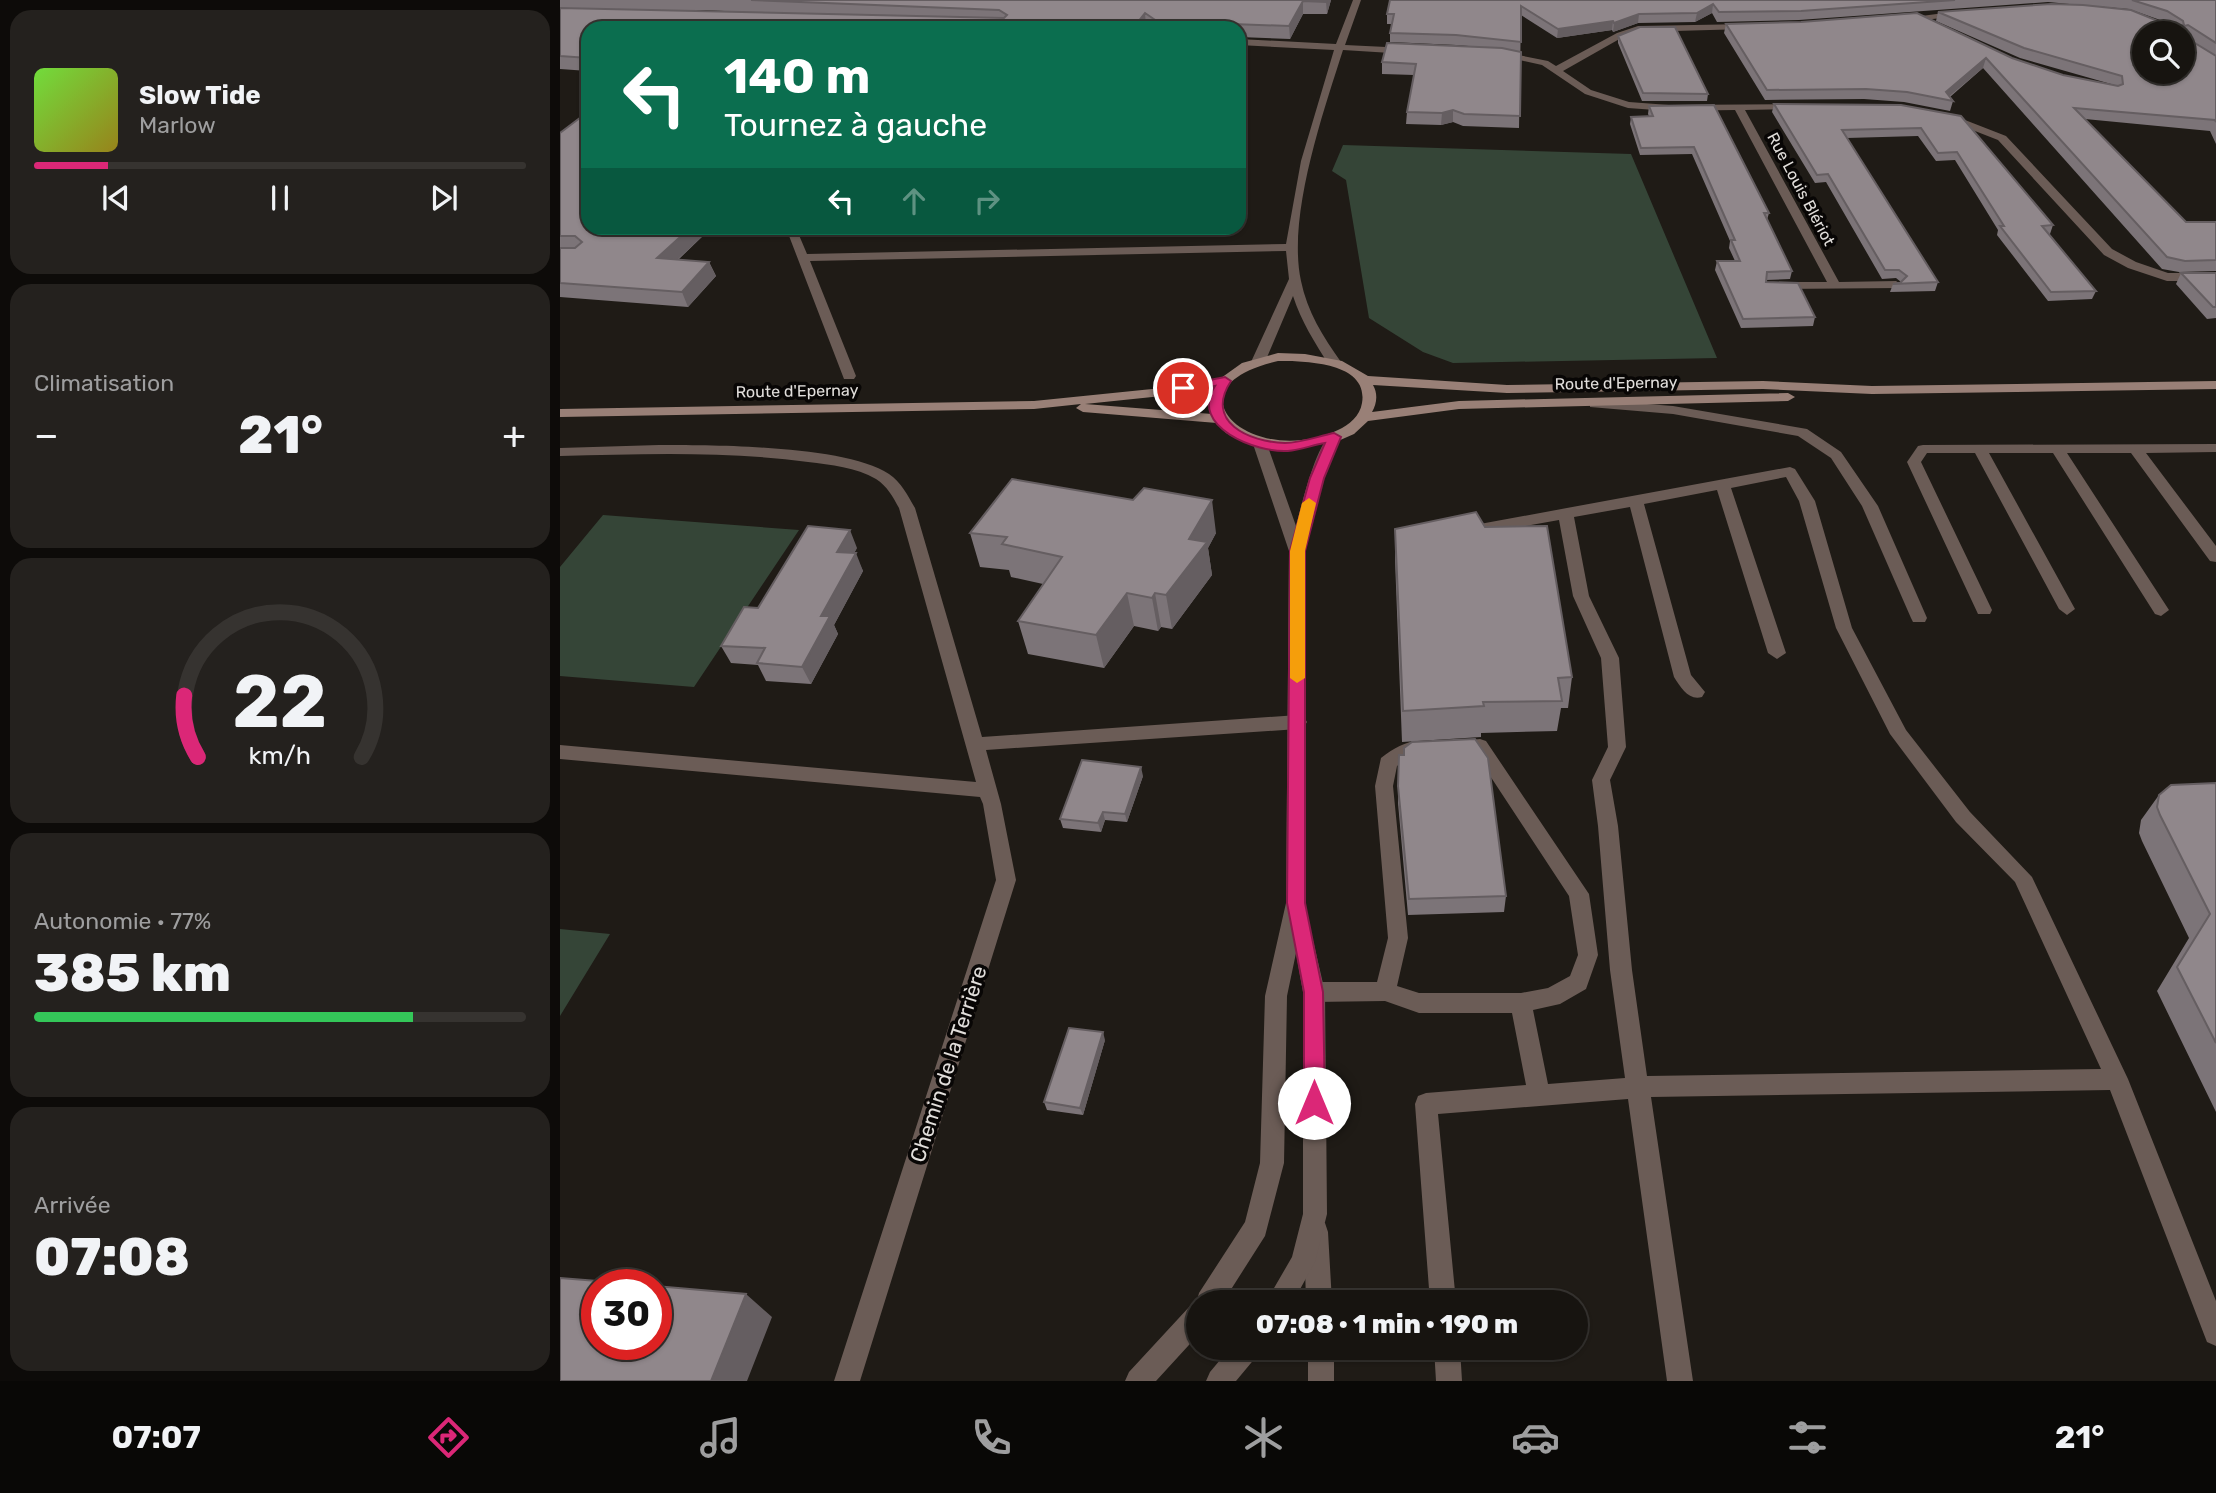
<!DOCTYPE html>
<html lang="fr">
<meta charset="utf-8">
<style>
body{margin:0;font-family:Rubik,sans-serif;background:#24211e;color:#f1f3f6;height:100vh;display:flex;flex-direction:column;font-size:26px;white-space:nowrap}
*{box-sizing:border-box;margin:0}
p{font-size:23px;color:#9e9e9f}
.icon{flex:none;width:38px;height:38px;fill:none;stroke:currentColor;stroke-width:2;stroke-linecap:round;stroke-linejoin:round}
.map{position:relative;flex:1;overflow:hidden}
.sheet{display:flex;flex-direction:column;gap:10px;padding:10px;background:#0d0b09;width:560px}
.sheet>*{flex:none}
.guide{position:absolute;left:21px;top:21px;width:665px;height:214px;border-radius:21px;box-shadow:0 2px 5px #0004,0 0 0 2px #363330;background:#0b6e4f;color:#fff;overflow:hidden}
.fabs{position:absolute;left:1572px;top:21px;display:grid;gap:14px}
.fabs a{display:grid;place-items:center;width:63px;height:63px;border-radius:50%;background:#171410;box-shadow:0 2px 5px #0004,0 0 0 2px #363330;font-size:35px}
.speed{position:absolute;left:21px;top:1269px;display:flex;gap:14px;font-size:35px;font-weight:700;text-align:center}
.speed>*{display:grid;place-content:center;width:91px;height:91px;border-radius:50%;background:#171410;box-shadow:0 2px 5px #0004,0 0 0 2px #363330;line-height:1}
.speed .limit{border:10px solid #d22;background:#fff;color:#111}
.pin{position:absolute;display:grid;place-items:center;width:60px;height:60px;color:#fff;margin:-30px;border:4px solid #fff;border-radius:50%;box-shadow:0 2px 7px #0007}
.me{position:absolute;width:77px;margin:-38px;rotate:0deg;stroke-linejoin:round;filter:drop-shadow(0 0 5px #0008)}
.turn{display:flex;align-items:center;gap:24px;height:147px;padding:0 28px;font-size:32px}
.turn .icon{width:91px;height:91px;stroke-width:2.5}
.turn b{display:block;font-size:49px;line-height:60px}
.lanes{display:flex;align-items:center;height:66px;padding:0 28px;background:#0003;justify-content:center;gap:35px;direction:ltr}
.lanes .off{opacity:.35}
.big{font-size:52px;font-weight:800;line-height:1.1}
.sheet .card{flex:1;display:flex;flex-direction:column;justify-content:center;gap:10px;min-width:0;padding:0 24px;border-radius:21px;background:#24211e}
.sheet .dial{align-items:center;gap:0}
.dial svg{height:182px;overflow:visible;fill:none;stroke:#363330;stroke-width:7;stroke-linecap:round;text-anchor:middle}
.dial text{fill:#f1f3f6;stroke:none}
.song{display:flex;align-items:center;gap:21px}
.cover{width:84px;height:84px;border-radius:10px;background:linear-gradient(135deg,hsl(100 70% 55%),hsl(50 70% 35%))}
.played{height:7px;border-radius:4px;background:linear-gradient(90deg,#db2777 15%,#363330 15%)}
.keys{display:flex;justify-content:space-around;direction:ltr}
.heat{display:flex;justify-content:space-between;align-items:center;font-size:38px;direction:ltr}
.charge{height:10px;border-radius:5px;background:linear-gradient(90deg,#34c759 77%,#363330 0)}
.trip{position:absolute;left:626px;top:1290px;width:402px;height:70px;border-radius:35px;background:#171410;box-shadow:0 2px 5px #0004,0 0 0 2px #363330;font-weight:800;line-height:70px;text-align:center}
.dock{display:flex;height:112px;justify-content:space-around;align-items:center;background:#090806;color:#9e9e9f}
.dock .icon{width:49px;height:49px}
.dock .active{color:#db2777}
.dock b{font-size:32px;color:#f1f3f6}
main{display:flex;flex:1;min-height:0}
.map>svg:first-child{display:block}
.green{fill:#354537}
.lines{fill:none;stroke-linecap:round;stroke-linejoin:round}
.service{fill:#6b5c56;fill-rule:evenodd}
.minor{fill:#6b5c56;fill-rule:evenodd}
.secondary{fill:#998077;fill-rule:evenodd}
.wall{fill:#7c7478;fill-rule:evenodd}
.shaded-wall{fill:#655e61}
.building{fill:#90878b;stroke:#655e61;stroke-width:2;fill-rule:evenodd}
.route{fill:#db2777;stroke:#8e194d;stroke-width:2}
.slow{fill:#f59e0b}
.labels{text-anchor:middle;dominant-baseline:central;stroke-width:7;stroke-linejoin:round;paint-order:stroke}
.far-street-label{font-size:16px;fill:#e1dedb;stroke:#080605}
.near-street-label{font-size:21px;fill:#e1dedb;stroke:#080605}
</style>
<main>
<section class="sheet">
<div class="card">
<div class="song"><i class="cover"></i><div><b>Slow Tide</b><p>Marlow</p></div></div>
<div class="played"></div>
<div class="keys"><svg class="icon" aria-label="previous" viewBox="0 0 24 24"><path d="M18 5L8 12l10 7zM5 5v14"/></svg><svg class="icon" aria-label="pause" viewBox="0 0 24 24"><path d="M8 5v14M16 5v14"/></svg><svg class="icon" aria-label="next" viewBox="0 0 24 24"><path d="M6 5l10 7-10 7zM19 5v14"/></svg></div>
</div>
<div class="card"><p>Climatisation</p>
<div class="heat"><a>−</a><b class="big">21°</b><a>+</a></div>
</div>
<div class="card dial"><svg viewBox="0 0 100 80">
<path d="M14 69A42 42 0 1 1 86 69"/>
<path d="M14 69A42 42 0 0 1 8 42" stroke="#db2777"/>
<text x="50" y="56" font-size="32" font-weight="700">22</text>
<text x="50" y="72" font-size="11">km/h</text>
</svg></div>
<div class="card"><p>Autonomie · 77%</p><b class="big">385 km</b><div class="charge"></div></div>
<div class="card"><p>Arrivée</p><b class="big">07:08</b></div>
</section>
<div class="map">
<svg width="1656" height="1381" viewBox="0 0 1656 1381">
<rect width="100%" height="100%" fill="#1f1b16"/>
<path class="green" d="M 783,145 L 1071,154 L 1157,358 L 893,363 L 863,352 L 809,318 L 786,180 L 772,171 Z
M 43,515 L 239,530 L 134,687 L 0,676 L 0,567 Z
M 0,929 L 50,934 L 0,1016 Z"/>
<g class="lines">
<path class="service" d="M 1035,400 L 1113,406 L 1247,429 L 1281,452 L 1318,506 L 1367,618 L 1365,622 L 1353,622 L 1351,618 L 1302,506 L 1271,458 L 1238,436 L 1113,414 L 1030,407 L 1030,401 Z
M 1656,444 L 1656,452 L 1586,453 L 1656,546 L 1656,562 L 1650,561 L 1571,453 L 1507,453 L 1609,610 L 1601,616 L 1595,614 L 1493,453 L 1429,453 L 1515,609 L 1507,615 L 1499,609 L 1415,453 L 1367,453 L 1361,462 L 1432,610 L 1430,614 L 1418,614 L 1347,462 L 1358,446 L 1363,445 Z
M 99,445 C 153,445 285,445 329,474 C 341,482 348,496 355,508 L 422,737 L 738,715 L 744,717 L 747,722 L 744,727 L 738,729 L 426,750 L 441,804 L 456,880 L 300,1381 L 274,1381 L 436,880 L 423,804 L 420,797 L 0,759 L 0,745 L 416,782 L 339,508 C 333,497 327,486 316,479 C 296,467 271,465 248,462 C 166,451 83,454 0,456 L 0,448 Z
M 1230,467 L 1235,469 L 1255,501 L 1292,628 L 1346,730 L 1410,812 L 1472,877 L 1568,1079 L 1656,1301 L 1656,1346 L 1647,1342 L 1550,1090 L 1091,1097 L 1133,1381 L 1107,1381 L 1068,1099 L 878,1114 L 896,1302 L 870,1302 L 855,1104 L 858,1096 L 866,1093 L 966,1085 L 952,1013 L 859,1013 L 825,1001 L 754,1002 L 746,999 L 743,992 L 746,985 L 754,982 L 817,982 L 828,938 L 815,786 L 821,758 C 837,746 852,737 872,743 L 875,748 L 872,753 L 851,756 L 837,766 L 833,786 L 848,938 L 837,986 L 859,993 L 961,993 L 988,988 L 1010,976 L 1018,955 L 1009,896 L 915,753 L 891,752 L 888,747 L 891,742 L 920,739 L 926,741 L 1029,894 L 1038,955 L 1026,989 L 1000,1004 L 973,1010 L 988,1084 L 1065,1078 L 1050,970 L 1038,826 L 1032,780 L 1048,747 L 1041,658 L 1013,596 L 999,520 L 909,536 L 901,531 L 909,526 ZM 1226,477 L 1239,501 L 1276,628 L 1330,734 L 1396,822 L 1455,882 L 1541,1069 L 1087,1076 L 1072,970 L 1058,826 L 1050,780 L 1066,747 L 1059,658 L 1029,596 L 1014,517 L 1070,507 L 1114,677 C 1121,688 1129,701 1142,697 L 1145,692 L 1131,675 L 1084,504 L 1157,490 L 1208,653 L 1217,659 L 1226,653 L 1171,488 Z
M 756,1220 L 765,1223 L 768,1232 L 772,1302 L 746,1302 L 744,1232 L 747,1223 Z
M 748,1348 L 774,1348 L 774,1381 L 748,1381 Z
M 874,1348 L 900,1348 L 902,1381 L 876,1381 Z"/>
<path class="minor" d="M 793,0 L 801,0 L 785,45 L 847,48 L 852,51 L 847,54 L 783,50 C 763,113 727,216 741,281 C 747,311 763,337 781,362 L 779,365 L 769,365 C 755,343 741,321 733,296 L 705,362 L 698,366 L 691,362 L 729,279 L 726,251 L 250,261 L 296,376 L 294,379 L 284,379 L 226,228 L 236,228 L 247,254 L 726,244 L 741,161 L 774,50 L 679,45 L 679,39 L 776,44 Z
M 1399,11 L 1403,14 L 1402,16 L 1343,22 L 1339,19 Z
M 1189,24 L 1189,28 L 1186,29 L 1079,32 L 1063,37 L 1003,71 L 1031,90 L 1069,102 L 1109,105 L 1241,104 L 1241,108 L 1237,109 L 1185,110 L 1279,282 L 1336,281 L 1342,285 L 1340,288 L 1213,289 L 1213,283 L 1217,282 L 1267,282 L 1175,110 L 1109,111 L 1068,108 L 1025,94 L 982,65 L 933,54 L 938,51 L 988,61 L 996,66 L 1057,33 L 1078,26 Z
M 1379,113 L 1387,113 L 1446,136 L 1552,249 L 1576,262 L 1608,273 L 1656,273 L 1656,281 L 1607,281 L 1568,268 L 1544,255 L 1438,140 L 1379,117 Z
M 774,433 L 781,437 L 764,478 L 745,551 L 745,906 L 765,992 L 767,1214 L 755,1262 L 733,1302 L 706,1302 L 732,1257 L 743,1214 L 743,992 L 736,953 L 727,996 L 724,1163 L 705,1236 L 663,1302 L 639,1302 L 639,1334 L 596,1381 L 565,1381 L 569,1372 L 630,1306 L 636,1304 L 639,1293 L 685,1222 L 700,1163 L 705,996 L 726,903 L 729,551 L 693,444 L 700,440 L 707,444 L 736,526 C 741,508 757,438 774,433 Z
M 670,1348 L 700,1348 L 696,1357 L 676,1381 L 646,1381 L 650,1372 Z"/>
<path class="secondary" d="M 718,353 L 745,354 L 782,361 L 808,376 L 947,385 L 1203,381 L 1312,386 L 1656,381 L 1656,389 L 1312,394 L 1203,389 L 947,393 L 813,385 C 818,394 817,403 812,412 L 899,401 L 1228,393 L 1235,397 L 1228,401 L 899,409 L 808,421 L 794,434 L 778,441 L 733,449 L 690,444 L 666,433 L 657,423 L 523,412 L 516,408 L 521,404 L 474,409 L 0,417 L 0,409 L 474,401 L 602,388 L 661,378 L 682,363 ZM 718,361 C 745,361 809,362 802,403 C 800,416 789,425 778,430 C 691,470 602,387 718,361 ZM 654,387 L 650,405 L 652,414 L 525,404 L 602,396 Z"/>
</g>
<path class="wall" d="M 0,0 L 771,0 L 767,14 L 743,14 L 730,39 L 679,37 L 679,28 L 590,28 L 586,26 L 28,28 L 28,71 L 0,69 ZM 74,10 L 145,10 L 203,13 Z
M 830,0 L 1656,0 L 1656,56 L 1625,36 L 1656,56 L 1656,144 L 1650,131 L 1525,119 L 1626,222 L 1656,222 L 1656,271 L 1619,272 L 1602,269 L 1423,68 L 1390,97 L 1393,101 L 1390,111 L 1344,102 L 1304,99 L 1205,100 L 1164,33 L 1166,24 L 1452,58 L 1503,75 L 1558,86 L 1460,58 L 1376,21 L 1378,12 L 1520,5 L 1488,2 L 1239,20 L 1157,22 L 1152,13 L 1135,22 L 1078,23 L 1053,32 L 1052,30 L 997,38 L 961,15 L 959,128 L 903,126 L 893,122 L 881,125 L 846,124 L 847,112 L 854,75 L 822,74 L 822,62 L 921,47 L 896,45 L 830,42 L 830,33 L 832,24 L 827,24 L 827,14 ZM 1534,6 L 1569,9 L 1603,21 L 1611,26 Z
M 1058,36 L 1148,94 L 1147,101 L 1082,101 L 1058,43 Z
M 1214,104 L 1341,105 L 1493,225 L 1490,234 L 1489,234 L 1536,291 L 1532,299 L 1488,301 L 1437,235 L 1438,230 L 1395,160 L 1376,161 L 1358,136 L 1287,138 L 1378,282 L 1375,291 L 1330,292 L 1333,284 L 1341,282 L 1336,278 L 1322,279 L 1266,182 L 1255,183 L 1212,112 Z
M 1089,106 L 1209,213 L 1207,220 L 1232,271 L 1230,279 L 1206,280 L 1206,282 L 1255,317 L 1253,326 L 1181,328 L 1155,270 L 1157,261 L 1175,261 L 1169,248 L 1170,241 L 1132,154 L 1080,155 L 1070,124 L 1071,117 L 1089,116 L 1088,114 Z
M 0,133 L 28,228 L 144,228 L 146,233 L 118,260 L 149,262 L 156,276 L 128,307 L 0,297 Z
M 1621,273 L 1656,273 L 1656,318 L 1647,319 L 1616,284 Z
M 835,529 L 1012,677 L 1008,708 L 1001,708 L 997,731 L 921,733 L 921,737 L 842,742 L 835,560 Z
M 410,533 L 656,533 L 648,548 L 652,575 L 612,629 L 601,627 L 598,631 L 574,626 L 544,668 L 468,654 L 458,621 L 483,584 L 451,577 L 449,570 L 420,567 Z
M 297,548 L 294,553 L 303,571 L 274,625 L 278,634 L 251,684 L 206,681 L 198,665 L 171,663 L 161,646 Z
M 839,755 L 946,896 L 944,912 L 848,915 L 838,803 Z
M 583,776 L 567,822 L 545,820 L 541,832 L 503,828 L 500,819 Z
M 1656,783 L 1656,1112 L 1597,991 L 1629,938 L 1582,841 L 1579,833 L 1581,820 L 1599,795 Z
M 545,1040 L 523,1115 L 487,1110 L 484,1102 Z"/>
<path class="shaded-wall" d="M 767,0 L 771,0 L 767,14 L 766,2 Z
M 743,1 L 743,14 L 730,39 L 729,26 Z
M 1153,4 L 1152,13 L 1135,22 L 1137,13 Z
M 585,13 L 586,26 L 584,28 L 573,28 Z
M 1079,14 L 1078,23 L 1053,32 L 1054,23 Z
M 1053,21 L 1052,30 L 997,38 L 998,29 Z
M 1426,58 L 1423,68 L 1386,99 L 1386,92 Z
M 893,110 L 893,122 L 881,125 L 882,113 Z
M 130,228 L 144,228 L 146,233 L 103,273 L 97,258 Z
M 149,262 L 156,276 L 128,307 L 122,292 Z
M 652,500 L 656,533 L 648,548 L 652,575 L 612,629 L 606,595 L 629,539 Z
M 290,530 L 297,548 L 284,570 L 277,552 Z
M 296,553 L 303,571 L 274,625 L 278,634 L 251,684 L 242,667 L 261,616 Z
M 567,593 L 574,626 L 544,668 L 536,635 Z
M 595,593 L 601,627 L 598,631 L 592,598 Z
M 581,767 L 583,776 L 567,822 L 565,814 Z
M 543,812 L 545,820 L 541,832 L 538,823 Z
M 543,1032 L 545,1040 L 523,1115 L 520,1108 Z
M 186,1294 L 212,1317 L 187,1381 L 151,1381 Z"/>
<path class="building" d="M 191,0 L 767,0 L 766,2 L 743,1 L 729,26 L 673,24 L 670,28 L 607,28 L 585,13 L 573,28 L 28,28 L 28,58 L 0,56 L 0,8 L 444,18 L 447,15 L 439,10 Z
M 830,0 L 1395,0 L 1241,11 L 1159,12 L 1153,4 L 1137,13 L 1079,14 L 1054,23 L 1053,21 L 998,29 L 961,6 L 961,42 L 896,35 L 830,33 L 834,14 L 827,14 Z
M 1572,0 L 1656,0 L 1656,43 L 1628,25 L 1624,26 L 1625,37 L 1656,56 L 1656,122 L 1655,120 L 1514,108 L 1626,222 L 1656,222 L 1656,260 L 1625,261 L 1607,257 L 1426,58 L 1386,92 L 1393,101 L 1347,92 L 1306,89 L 1207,90 L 1166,24 L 1241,22 L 1357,13 L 1452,58 L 1503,75 L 1558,86 L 1563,84 L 1562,76 L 1464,48 L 1378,12 L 1491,4 L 1523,5 L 1571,10 L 1610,26 L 1624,25 L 1623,21 L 1607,11 ZM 1584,33 L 1622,33 L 1622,72 L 1584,72 Z
M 1080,27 L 1115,27 L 1148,94 L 1083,93 L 1058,36 Z
M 827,43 L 942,48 L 961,52 L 960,116 L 904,114 L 893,110 L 882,113 L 847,112 L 856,64 L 822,62 Z
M 1214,104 L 1341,105 L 1401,116 L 1493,225 L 1482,226 L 1536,291 L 1491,292 L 1440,226 L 1444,226 L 1397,152 L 1378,153 L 1361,128 L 1282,130 L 1378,282 L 1333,284 L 1340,283 L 1347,276 L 1339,270 L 1325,270 L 1268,174 L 1257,175 Z
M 1154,105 L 1209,213 L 1204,213 L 1232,271 L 1207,272 L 1206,282 L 1238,283 L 1255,317 L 1183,319 L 1157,261 L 1180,261 L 1171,240 L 1175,240 L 1134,147 L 1081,148 L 1071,117 L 1093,116 L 1089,106 Z
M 25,114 L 28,115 L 28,228 L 130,228 L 97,258 L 149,262 L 122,292 L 0,283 L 0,248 L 15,248 L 22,242 L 15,236 L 0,236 L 0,133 Z
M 1621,273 L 1656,273 L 1656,307 L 1653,307 Z
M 452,479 L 573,500 L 584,488 L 652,500 L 629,539 L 647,542 L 606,595 L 595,593 L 592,598 L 567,593 L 536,635 L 458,621 L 502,557 L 442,544 L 447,537 L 410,533 Z
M 916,512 L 925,527 L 987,526 L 1012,677 L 998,678 L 1002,701 L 923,702 L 924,706 L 843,711 L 835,529 Z
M 248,526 L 290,530 L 277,552 L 296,553 L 261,616 L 270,616 L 242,667 L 197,663 L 205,648 L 161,646 L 184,607 L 198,608 Z
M 915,739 L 928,758 L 946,896 L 849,899 L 838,786 L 839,755 L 844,755 L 844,748 L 852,742 Z
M 522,760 L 581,767 L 565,814 L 543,812 L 538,823 L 500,819 Z
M 1656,783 L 1656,1043 L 1617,967 L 1650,914 L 1600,815 L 1597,807 L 1599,795 L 1611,785 Z
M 509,1028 L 543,1032 L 520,1108 L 484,1102 Z
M 0,1278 L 75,1284 L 37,1284 L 37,1344 L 96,1344 L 96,1286 L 186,1294 L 151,1381 L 0,1381 Z"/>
<path class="route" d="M 665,377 L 671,381 C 644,422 689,442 725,443 C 741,443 759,436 774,433 L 781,437 L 764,478 L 745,551 L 745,903 L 763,992 L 765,1103 L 762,1110 L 754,1113 L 747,1110 L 744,1103 L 744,992 L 727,903 L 730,551 L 750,478 L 765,443 C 753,445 740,450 728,451 C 697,453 628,427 655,386 L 623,392 L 617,388 L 623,385 Z"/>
<path class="slow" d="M 749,498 L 756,503 L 745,551 L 745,678 L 737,683 L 730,678 L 730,551 L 742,503 Z"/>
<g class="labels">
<g class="far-street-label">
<text transform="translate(1241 189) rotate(62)">Rue Louis Blériot</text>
<text transform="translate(1056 383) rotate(-1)">Route d'Epernay</text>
<text transform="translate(237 391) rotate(-1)">Route d'Epernay</text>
</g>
<g class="near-street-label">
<text transform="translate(388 1064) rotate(-72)">Chemin de la Terrière</text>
</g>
</g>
</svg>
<div class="fabs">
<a><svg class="icon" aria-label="search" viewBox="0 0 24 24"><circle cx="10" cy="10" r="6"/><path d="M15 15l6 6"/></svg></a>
</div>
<div class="speed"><div class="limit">30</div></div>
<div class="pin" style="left:623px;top:388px;background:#d93025"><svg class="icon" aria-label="arrive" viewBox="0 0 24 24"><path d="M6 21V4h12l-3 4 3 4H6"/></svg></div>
<svg class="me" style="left:754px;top:1103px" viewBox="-20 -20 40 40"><circle r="19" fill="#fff"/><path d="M0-13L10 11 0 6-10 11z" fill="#db2777"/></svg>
<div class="trip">07:08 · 1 min · 190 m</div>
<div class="guide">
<div class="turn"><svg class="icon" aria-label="left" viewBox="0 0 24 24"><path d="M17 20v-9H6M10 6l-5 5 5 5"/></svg><div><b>140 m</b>Tournez à gauche</div></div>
<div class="lanes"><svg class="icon" aria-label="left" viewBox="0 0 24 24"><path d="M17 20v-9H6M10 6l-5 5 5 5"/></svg><svg class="icon off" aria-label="ahead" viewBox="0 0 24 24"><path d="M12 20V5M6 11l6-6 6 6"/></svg><svg class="icon off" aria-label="right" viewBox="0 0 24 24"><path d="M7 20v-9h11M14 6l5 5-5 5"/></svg></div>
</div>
</div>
</main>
<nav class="dock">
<b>07:07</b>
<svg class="icon active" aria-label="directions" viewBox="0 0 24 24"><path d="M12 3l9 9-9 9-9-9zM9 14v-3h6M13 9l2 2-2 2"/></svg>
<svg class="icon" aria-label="music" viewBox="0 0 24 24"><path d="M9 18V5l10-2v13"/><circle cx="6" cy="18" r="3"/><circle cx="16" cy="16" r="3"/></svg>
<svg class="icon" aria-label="phone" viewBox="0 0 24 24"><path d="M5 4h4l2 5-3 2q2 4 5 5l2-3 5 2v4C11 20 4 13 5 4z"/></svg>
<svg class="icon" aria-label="climate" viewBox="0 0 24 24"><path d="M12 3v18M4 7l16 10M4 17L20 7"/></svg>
<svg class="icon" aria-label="car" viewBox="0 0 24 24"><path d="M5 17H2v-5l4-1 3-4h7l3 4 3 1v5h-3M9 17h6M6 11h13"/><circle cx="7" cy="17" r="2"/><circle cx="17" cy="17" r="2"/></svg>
<svg class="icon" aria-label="filters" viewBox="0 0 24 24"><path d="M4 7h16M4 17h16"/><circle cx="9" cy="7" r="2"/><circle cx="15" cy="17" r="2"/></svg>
<b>21°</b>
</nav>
